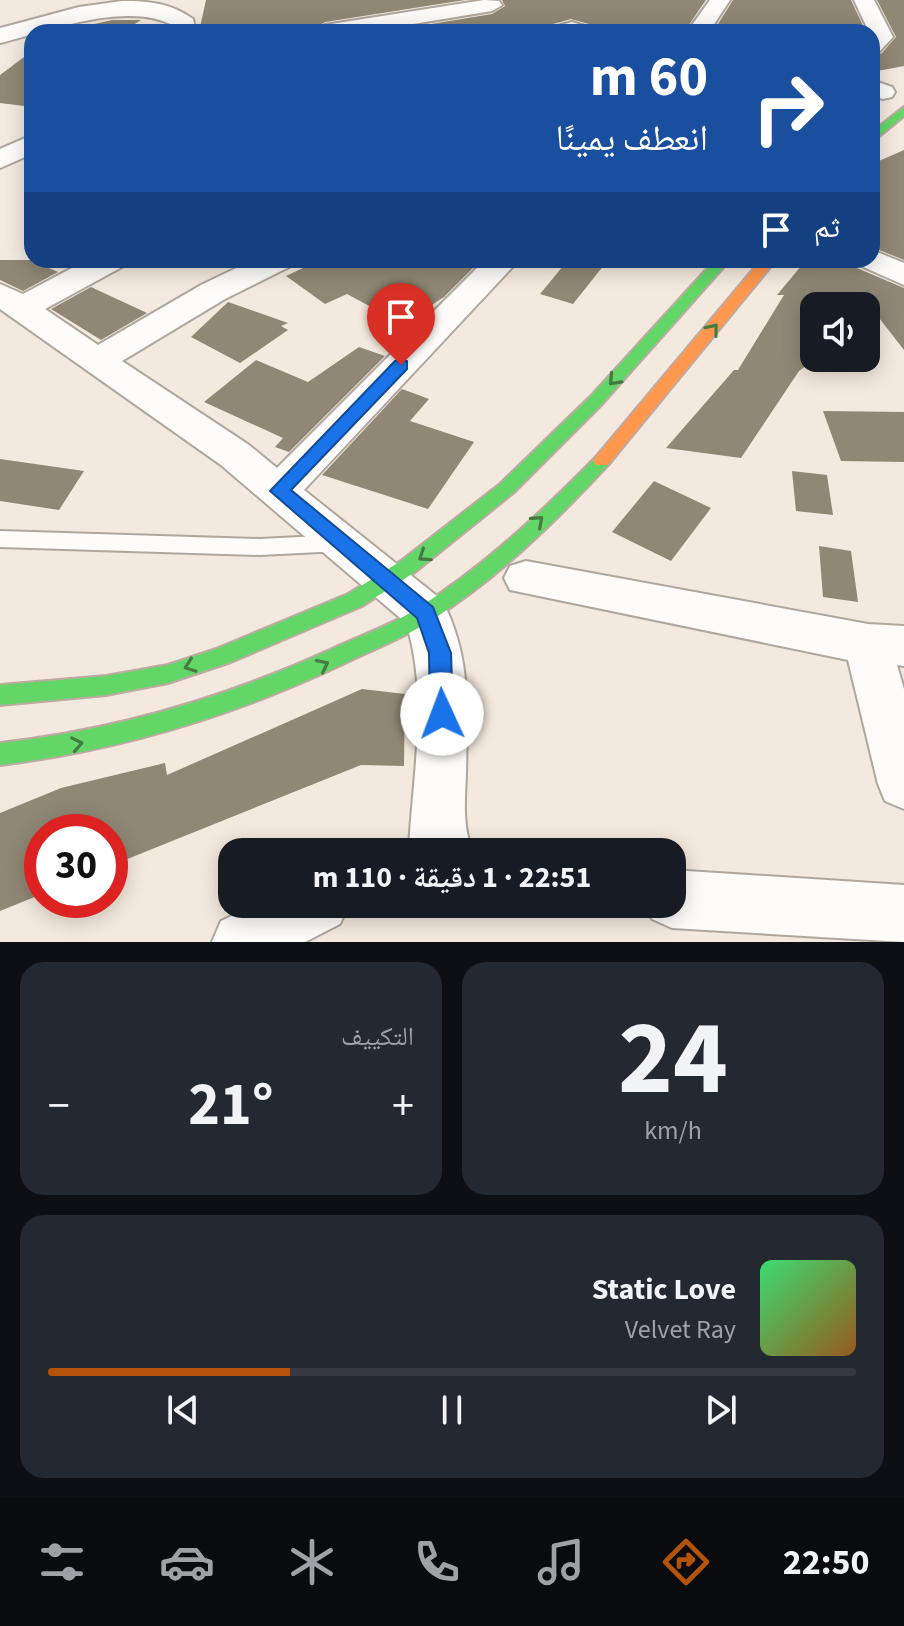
<!DOCTYPE html>
<html lang="ar">
<meta charset="utf-8">
<style>
body{margin:0;font-family:"Source Sans 3","Noto Naskh Arabic",sans-serif;background:#242831;color:#f1f3f6;direction:rtl;height:100vh;display:flex;flex-direction:column;font-size:30px;white-space:nowrap}
*{box-sizing:border-box;margin:0}
p{font-size:26px;color:#9ea1a6}
.icon{flex:none;width:44px;height:44px;fill:none;stroke:currentColor;stroke-width:2;stroke-linecap:round;stroke-linejoin:round}
.map{position:relative;height:942px;overflow:hidden;direction:ltr}
.details{display:flex;flex-direction:column;gap:20px;padding:20px;background:#0d0f14;flex:1}
.details>*{flex:none}
.hud{position:absolute;left:24px;top:24px;width:856px;height:244px;border-radius:24px;box-shadow:0 4px 20px #0003;direction:rtl;background:#1a4fa0;color:#fff;overflow:hidden}
.buttons{position:absolute;left:800px;top:292px;display:grid;gap:16px}
.buttons a{display:grid;place-items:center;width:80px;height:80px;border-radius:16px;background:#171b24;box-shadow:0 4px 20px #0003;font-size:40px}
.speed{position:absolute;left:24px;top:814px;display:flex;gap:16px;font-size:40px;font-weight:700;text-align:center}
.speed>*{display:grid;place-content:center;width:104px;height:104px;border-radius:50%;background:#171b24;box-shadow:0 4px 20px #0003;line-height:1}
.speed .limit{border:12px solid #d22;background:#fff;color:#111}
.pin{position:absolute;display:grid;place-items:center;width:68px;height:68px;color:#fff;margin:-82px -34px;border-radius:50% 50% 50% 0;rotate:-45deg;box-shadow:0 0 8px #0007}
.pin .icon{rotate:45deg}
.me{position:absolute;width:88px;margin:-44px;rotate:358deg;stroke-linejoin:round;filter:drop-shadow(0 0 6px #0008)}
.turn{display:flex;align-items:center;gap:28px;height:168px;padding:0 40px;font-size:36px}
.turn .icon{width:104px;height:104px;stroke-width:2.5}
.turn b{display:block;font-size:56px;line-height:68px}
.then{display:flex;align-items:center;height:76px;padding:0 40px;background:#0003;gap:16px;font-size:30px}
.big{font-size:60px;font-weight:700;line-height:1.1}
.details .tile{flex:1;display:flex;flex-direction:column;justify-content:center;gap:12px;min-width:0;padding:0 28px;border-radius:24px;background:#242831}
.details .dial{align-items:center;gap:0}
.dial b{font-size:104px;line-height:1}
.song{display:flex;align-items:center;gap:24px}
.cover{width:96px;height:96px;border-radius:12px;background:linear-gradient(135deg,hsl(140 70% 55%),hsl(30 70% 35%))}
.played{height:8px;border-radius:4px;background:linear-gradient(90deg,#b45309 30%,#363941 30%)}
.keys{display:flex;justify-content:space-around;direction:ltr}
.heat{display:flex;justify-content:space-between;align-items:center;font-size:44px;direction:ltr}
.details .tiles{flex:1;display:grid;gap:20px;grid-template-columns:1fr 1fr}
.tile:last-child{grid-column:span 2}
.trip{position:absolute;left:218px;top:838px;width:468px;height:80px;border-radius:24px;background:#171b24;box-shadow:0 4px 20px #0003;font-weight:700;line-height:80px;text-align:center;direction:rtl}
.menu{display:flex;height:128px;justify-content:space-around;align-items:center;background:#090b0e;color:#9ea1a6}
.menu .icon{width:56px;height:56px}
.menu .on{color:#b45309}
.menu b{font-size:36px;color:#f1f3f6}
.map>svg:first-child{display:block}
.building{fill:#908875}
.lines{fill:none;stroke-linecap:round;stroke-linejoin:round}
.lane-casing{stroke:#afa69d;stroke-width:4}
.street-casing{stroke:#afa69d;stroke-width:4}
.fast-casing{stroke:#beaaa2;stroke-width:4}
.slow-casing{stroke:#beaaa2;stroke-width:4}
.lane{fill:#fdfcfa;fill-rule:evenodd}
.street{fill:#fdfcfa;fill-rule:evenodd}
.fast{fill:#63d668;fill-rule:evenodd}
.slow{fill:#ff974d;fill-rule:evenodd}
.oneway{stroke:#467a40}
.route{fill:#1a73e8;stroke:#114b97;stroke-width:2}
</style>
<div class="map">
<svg width="904" height="942" viewBox="0 0 904 942">
<rect width="100%" height="100%" fill="#f4e9de"/>
<path class="building" d="M 206,0 L 465,0 L 325,22 L 312,30 L 199,32 Z
M 502,0 L 706,0 L 684,32 L 638,24 L 625,32 L 594,32 L 589,24 L 571,19 L 553,24 L 543,32 L 383,32 L 492,14 L 505,6 Z
M 733,0 L 851,0 L 866,32 L 713,32 Z
M 877,0 L 904,0 L 904,66 L 872,72 L 872,56 L 882,53 L 896,37 Z
M 112,20 L 141,20 L 122,32 L 59,32 Z
M 32,51 L 32,107 L 0,103 L 0,75 Z
M 904,150 L 904,260 L 872,247 L 872,164 Z
M 0,260 L 31,260 L 58,272 L 23,291 L 0,280 Z
M 320,260 L 481,260 L 444,297 L 403,324 L 347,294 L 325,304 L 286,276 Z
M 568,260 L 608,260 L 573,304 L 540,294 Z
M 806,260 L 838,260 L 904,288 L 904,350 L 862,296 L 807,295 L 814,333 L 814,360 L 799,371 L 741,458 L 666,448 L 734,370 L 738,370 L 784,295 L 777,295 Z
M 91,287 L 147,313 L 101,340 L 51,309 Z
M 228,302 L 288,323 L 281,326 L 288,330 L 240,363 L 191,337 Z
M 359,347 L 385,356 L 289,452 L 275,447 L 283,438 L 204,402 L 256,360 L 308,382 Z
M 402,389 L 429,399 L 410,421 L 474,442 L 428,509 L 322,475 Z
M 823,411 L 904,412 L 904,462 L 841,461 Z
M 0,459 L 84,471 L 59,510 L 0,501 Z
M 792,471 L 827,475 L 833,515 L 796,511 Z
M 654,481 L 711,508 L 671,561 L 612,532 Z
M 819,546 L 851,551 L 858,602 L 823,597 Z
M 362,689 L 405,694 L 404,766 L 361,765 L 110,866 L 110,832 L 42,832 L 42,894 L 0,911 L 0,813 L 61,788 L 165,763 L 167,775 Z"/>
<g class="lines">
<g class="lane-casing">
<path id="lane" d="M 0,531 L 260,539 L 340,535 L 348,537 L 351,543 L 348,549 L 340,551 L 260,555 L 0,547 Z"/>
</g>
<g class="street-casing">
<path id="street" d="M 484,0 L 499,1 L 502,5 L 492,11 L 365,32 L 314,32 L 325,25 Z
M 710,0 L 730,0 L 709,32 L 687,32 Z
M 854,0 L 874,0 L 893,37 L 880,51 L 872,53 L 872,32 L 869,32 Z
M 122,1 C 149,1 171,3 193,19 L 196,32 L 174,32 L 174,26 C 129,0 48,31 0,43 L 0,28 L 8,26 L 79,7 Z
M 572,22 L 588,27 L 591,32 L 551,32 L 554,27 Z
M 872,80 L 892,87 L 895,92 L 892,97 L 883,99 L 872,96 Z
M 32,135 L 32,154 L 0,168 L 0,149 Z
M 872,250 L 904,263 L 904,285 L 861,266 L 857,260 L 872,260 Z
M 87,260 L 127,260 L 122,267 L 45,309 L 98,345 L 201,285 L 253,260 L 294,260 L 289,267 L 225,299 L 122,361 L 249,445 L 277,468 L 485,260 L 519,260 L 304,490 L 442,600 C 472,658 467,711 466,774 C 465,801 462,827 473,852 L 411,852 L 409,847 C 413,775 429,693 406,623 L 221,465 L 0,309 L 0,284 L 23,294 Z
M 526,561 L 868,624 L 904,626 L 904,666 L 897,665 L 904,689 L 904,809 L 885,801 L 878,784 L 848,660 L 510,590 L 504,578 L 510,566 Z
M 672,870 L 904,885 L 904,942 L 672,928 L 652,919 L 645,904 L 672,904 Z
M 257,904 L 349,904 L 340,924 L 305,942 L 212,942 L 221,921 Z"/>
</g>
<g class="fast-casing">
<path id="fast" d="M 904,107 L 904,116 L 872,142 L 872,132 Z
M 715,260 L 730,260 L 602,404 L 513,493 L 415,572 L 362,606 L 231,662 L 168,683 L 106,695 L 0,705 L 0,685 L 106,676 L 168,665 L 216,649 L 348,594 L 401,561 L 500,484 L 591,396 Z
M 602,455 L 611,461 L 608,465 C 554,523 497,579 430,621 C 403,638 372,650 343,664 C 233,716 121,750 0,765 L 0,743 C 117,730 225,698 332,649 C 360,636 389,626 415,610 C 482,568 541,513 596,457 Z"/>
</g>
<g class="slow-casing">
<path id="slow" d="M 761,260 L 776,260 L 608,465 L 596,465 L 593,461 L 596,457 Z"/>
</g>
<use href="#lane" class="lane"/>
<use href="#street" class="street"/>
<use href="#fast" class="fast"/>
<use href="#slow" class="slow"/>
</g>
<defs><path id="oneway-chevron" d="M-2-3.5L2.5 0L-2 3.5" fill="none" stroke-width="1.6" stroke-linecap="round" stroke-linejoin="round" transform="scale(2)"/></defs>
<g class="oneway">
<use href="#oneway-chevron" transform="translate(713 329) rotate(-51)"/>
<use href="#oneway-chevron" transform="translate(614 380) rotate(133)"/>
<use href="#oneway-chevron" transform="translate(538 521) rotate(-41)"/>
<use href="#oneway-chevron" transform="translate(424 556) rotate(146)"/>
<use href="#oneway-chevron" transform="translate(323 665) rotate(-27)"/>
<use href="#oneway-chevron" transform="translate(190 666) rotate(160)"/>
<use href="#oneway-chevron" transform="translate(77 744) rotate(-11)"/>
</g>
<path class="route" d="M 401,360 L 407,361 L 407,369 L 291,490 L 433,607 L 451,653 L 453,714 L 450,722 L 442,724 L 434,722 L 430,714 L 429,653 L 417,618 L 270,491 L 395,361 Z"/>
</svg>
<div class="buttons">
<a><svg class="icon" aria-label="sound" viewBox="0 0 24 24"><path d="M4 9h4l5-4v14l-5-4H4zM17 9q2 3 0 6"/></svg></a>
</div>
<div class="speed"><div class="limit">30</div></div>
<div class="pin" style="left:401px;top:365px;background:#d93025"><svg class="icon" aria-label="arrive" viewBox="0 0 24 24"><path d="M6 21V4h12l-3 4 3 4H6"/></svg></div>
<svg class="me" style="left:442px;top:714px" viewBox="-20 -20 40 40"><circle r="19" fill="#fff"/><path d="M0-13L10 11 0 6-10 11z" fill="#1a73e8"/></svg>
<div class="trip">22:51 · 1 دقيقة · 110 m</div>
<div class="hud">
<div class="turn"><svg class="icon" aria-label="right" viewBox="0 0 24 24"><path d="M7 20v-9h11M14 6l5 5-5 5"/></svg><div><b>60 m</b>انعطف يمينًا</div></div>
<div class="then">ثم<svg class="icon" aria-label="arrive" viewBox="0 0 24 24"><path d="M6 21V4h12l-3 4 3 4H6"/></svg></div>
</div>
</div>
<section class="details">
<div class="tiles">
<div class="tile dial"><b>24</b><p>km/h</p></div>
<div class="tile"><p>التكييف</p>
<div class="heat"><a>−</a><b class="big">21°</b><a>+</a></div>
</div>
<div class="tile">
<div class="song"><i class="cover"></i><div><b>Static Love</b><p>Velvet Ray</p></div></div>
<div class="played"></div>
<div class="keys"><svg class="icon" aria-label="previous" viewBox="0 0 24 24"><path d="M18 5L8 12l10 7zM5 5v14"/></svg><svg class="icon" aria-label="pause" viewBox="0 0 24 24"><path d="M8 5v14M16 5v14"/></svg><svg class="icon" aria-label="next" viewBox="0 0 24 24"><path d="M6 5l10 7-10 7zM19 5v14"/></svg></div>
</div>
</div>
</section>
<nav class="menu">
<b>22:50</b>
<svg class="icon on" aria-label="directions" viewBox="0 0 24 24"><path d="M12 3l9 9-9 9-9-9zM9 14v-3h6M13 9l2 2-2 2"/></svg>
<svg class="icon" aria-label="music" viewBox="0 0 24 24"><path d="M9 18V5l10-2v13"/><circle cx="6" cy="18" r="3"/><circle cx="16" cy="16" r="3"/></svg>
<svg class="icon" aria-label="phone" viewBox="0 0 24 24"><path d="M5 4h4l2 5-3 2q2 4 5 5l2-3 5 2v4C11 20 4 13 5 4z"/></svg>
<svg class="icon" aria-label="climate" viewBox="0 0 24 24"><path d="M12 3v18M4 7l16 10M4 17L20 7"/></svg>
<svg class="icon" aria-label="car" viewBox="0 0 24 24"><path d="M5 17H2v-5l4-1 3-4h7l3 4 3 1v5h-3M9 17h6M6 11h13"/><circle cx="7" cy="17" r="2"/><circle cx="17" cy="17" r="2"/></svg>
<svg class="icon" aria-label="filters" viewBox="0 0 24 24"><path d="M4 7h16M4 17h16"/><circle cx="9" cy="7" r="2"/><circle cx="15" cy="17" r="2"/></svg>
</nav>
